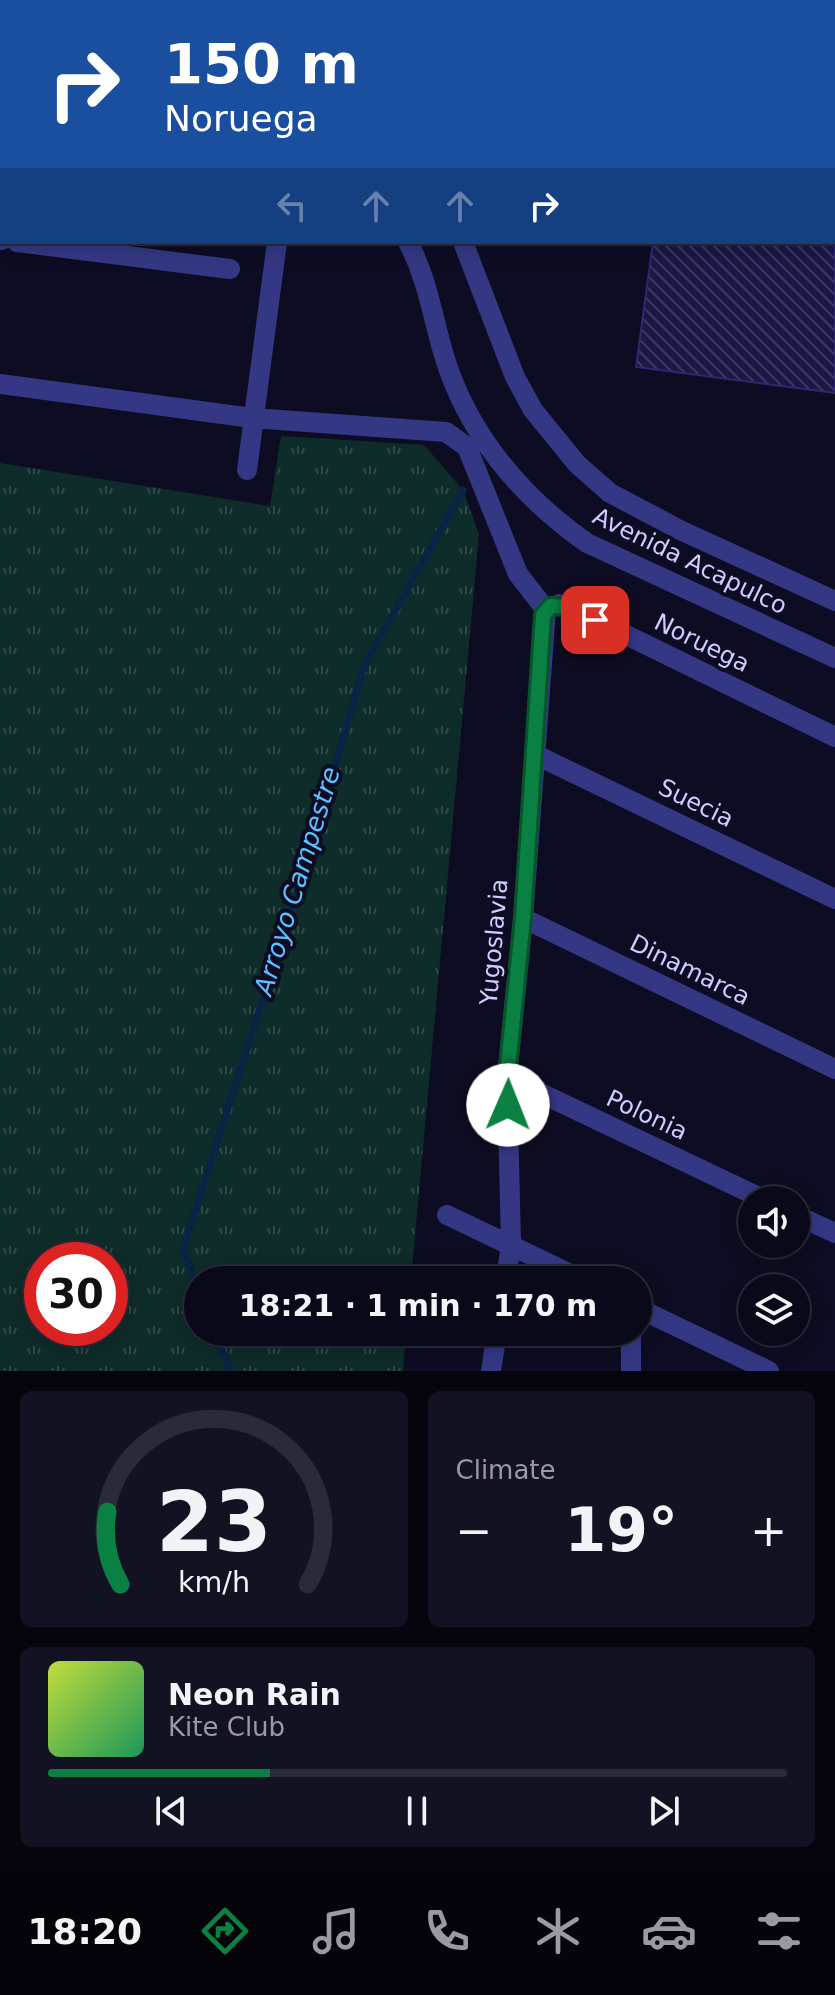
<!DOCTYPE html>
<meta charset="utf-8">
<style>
body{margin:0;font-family:"DejaVu Sans",sans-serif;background:#131223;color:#f1f3f6;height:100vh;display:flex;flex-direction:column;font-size:30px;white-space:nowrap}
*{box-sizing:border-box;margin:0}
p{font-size:26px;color:#999aa2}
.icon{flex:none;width:44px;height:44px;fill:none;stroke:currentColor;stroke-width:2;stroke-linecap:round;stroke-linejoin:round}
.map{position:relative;height:1371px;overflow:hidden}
.drawer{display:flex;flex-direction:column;gap:20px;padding:20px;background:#06050e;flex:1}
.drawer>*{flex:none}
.hud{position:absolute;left:0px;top:0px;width:836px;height:244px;box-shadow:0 4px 20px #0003,0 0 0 2px #2a2a39;background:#1a4fa0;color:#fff;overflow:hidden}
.buttons{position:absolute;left:738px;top:1186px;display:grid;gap:16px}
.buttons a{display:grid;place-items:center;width:72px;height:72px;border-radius:50%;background:#0a091a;box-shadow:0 4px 20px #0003,0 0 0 2px #2a2a39;font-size:40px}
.speed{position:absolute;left:24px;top:1242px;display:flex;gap:16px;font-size:40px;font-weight:700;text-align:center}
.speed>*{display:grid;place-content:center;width:104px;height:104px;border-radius:50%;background:#0a091a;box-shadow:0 4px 20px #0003,0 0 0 2px #2a2a39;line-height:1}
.speed .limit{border:12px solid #d22;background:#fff;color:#111}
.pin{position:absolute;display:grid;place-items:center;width:68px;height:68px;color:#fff;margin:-34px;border-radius:16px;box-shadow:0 4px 12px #0006}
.me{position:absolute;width:88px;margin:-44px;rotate:1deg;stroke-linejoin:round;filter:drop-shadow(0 0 6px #0008)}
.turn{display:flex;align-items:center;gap:28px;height:168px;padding:0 32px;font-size:36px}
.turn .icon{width:104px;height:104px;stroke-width:2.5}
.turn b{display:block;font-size:56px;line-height:68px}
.lanes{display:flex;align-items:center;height:76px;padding:0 32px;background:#0003;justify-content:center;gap:40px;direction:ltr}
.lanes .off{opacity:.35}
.big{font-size:60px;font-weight:800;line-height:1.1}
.drawer .tile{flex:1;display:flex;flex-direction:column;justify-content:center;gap:12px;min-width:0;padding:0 28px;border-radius:12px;background:#131223}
.drawer .dial{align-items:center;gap:0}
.dial svg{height:208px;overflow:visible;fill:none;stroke:#2a2a39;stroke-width:7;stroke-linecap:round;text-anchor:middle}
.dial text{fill:#f1f3f6;stroke:none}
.song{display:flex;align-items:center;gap:24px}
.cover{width:96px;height:96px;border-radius:12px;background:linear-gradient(135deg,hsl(70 70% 55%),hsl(150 70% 35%))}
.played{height:8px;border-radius:4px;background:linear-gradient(90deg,#0b8043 30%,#2a2a39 30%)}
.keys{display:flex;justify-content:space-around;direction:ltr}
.heat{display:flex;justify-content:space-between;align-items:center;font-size:44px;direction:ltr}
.drawer .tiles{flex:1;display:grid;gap:20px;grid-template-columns:1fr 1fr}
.tile:last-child{grid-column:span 2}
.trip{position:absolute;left:184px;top:1266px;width:468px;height:80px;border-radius:40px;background:#0a091a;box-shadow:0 4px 20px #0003,0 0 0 2px #2a2a39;font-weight:800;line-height:80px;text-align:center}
.tab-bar{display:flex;height:128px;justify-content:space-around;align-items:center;background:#04040a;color:#999aa2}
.tab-bar .icon{width:56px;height:56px}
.tab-bar .active{color:#0b8043}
.tab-bar b{font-size:36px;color:#f1f3f6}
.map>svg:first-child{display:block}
.grass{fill:url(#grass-tufts);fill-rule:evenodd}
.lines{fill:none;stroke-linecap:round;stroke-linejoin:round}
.stream{stroke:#082445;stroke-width:7}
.building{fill:url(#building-back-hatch);stroke:#2f2772;stroke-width:2}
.minor{stroke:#343884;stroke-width:20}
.route-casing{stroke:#07532c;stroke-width:20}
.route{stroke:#0b8043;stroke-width:14}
.labels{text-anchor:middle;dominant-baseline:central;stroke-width:8;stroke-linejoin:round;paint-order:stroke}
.street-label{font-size:24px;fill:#cecdff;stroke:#0e0c22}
.water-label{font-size:26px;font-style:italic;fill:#5bc2ff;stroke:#0e0c22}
</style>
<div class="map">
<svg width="835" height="1371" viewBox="0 0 835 1371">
<defs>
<pattern id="grass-tufts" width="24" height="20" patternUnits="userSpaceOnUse" patternTransform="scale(2)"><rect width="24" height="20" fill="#0e2c29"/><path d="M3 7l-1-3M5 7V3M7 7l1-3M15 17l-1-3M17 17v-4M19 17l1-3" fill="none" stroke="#304949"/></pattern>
<pattern id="building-back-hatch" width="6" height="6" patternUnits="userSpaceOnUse" patternTransform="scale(2)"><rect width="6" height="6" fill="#1c1744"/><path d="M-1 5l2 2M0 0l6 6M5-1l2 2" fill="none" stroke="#3c3860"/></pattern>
</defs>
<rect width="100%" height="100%" fill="#0e0c22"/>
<path class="grass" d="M 281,436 L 424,445 L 463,490 L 479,534 L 411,1280 L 198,1280 L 198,1332 L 406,1332 L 403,1371 L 0,1371 L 0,463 L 270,506 ZM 42,1260 L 110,1260 L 110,1328 L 42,1328 Z"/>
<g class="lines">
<path class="stream" d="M 198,1289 L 183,1249 L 314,839 L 364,666 L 463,490
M 215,1332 L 230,1371"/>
</g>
<path class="building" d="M 685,0 L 835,0 L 835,393 L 636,367 L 653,242 L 834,242 L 834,2 Z"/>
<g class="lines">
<path class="minor" d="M 96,0 L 100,2
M 171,0 L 175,2
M 308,2 L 309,0
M 0,11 L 2,11
M 0,102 L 2,102
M 0,240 L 2,240
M 17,242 L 230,269
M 408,242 C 427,278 432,314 443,352 C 466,432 520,496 587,543 L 835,658
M 463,242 L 515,377 L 533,410 L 577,464 L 610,493 L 680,530 L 835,601
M 0,384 L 252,418 L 446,432 L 467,447 L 518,574 L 546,610
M 247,470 L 277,242
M 546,610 L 559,604 L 569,607 L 835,737
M 534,754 L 835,899
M 523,918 L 835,1069
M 507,1077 L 765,1200
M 447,1215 L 583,1280
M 796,1215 L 835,1233
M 506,1280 L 511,1244 L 507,1077 L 523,918 L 546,610
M 638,1308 L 769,1371
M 631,1332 L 631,1371
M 491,1371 L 497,1332"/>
</g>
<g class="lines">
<g class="route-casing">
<path id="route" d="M 508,1105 L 507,1077 L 523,918 L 543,615 L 551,606 L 569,607 L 595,620"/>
</g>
<use href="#route" class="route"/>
</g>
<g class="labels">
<g class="street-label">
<text transform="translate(690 561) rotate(26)">Avenida Acapulco</text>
<text transform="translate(702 643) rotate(26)">Noruega</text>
<text transform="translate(696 803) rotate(26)">Suecia</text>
<text transform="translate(494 942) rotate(-85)">Yugoslavia</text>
<text transform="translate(690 970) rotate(26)">Dinamarca</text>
<text transform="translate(647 1115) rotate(25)">Polonia</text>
</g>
<g class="water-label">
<text transform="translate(297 881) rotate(-73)">Arroyo Campestre</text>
</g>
</g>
</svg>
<div class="buttons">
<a><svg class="icon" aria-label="sound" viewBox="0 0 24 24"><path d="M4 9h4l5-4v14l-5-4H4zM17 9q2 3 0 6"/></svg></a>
<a><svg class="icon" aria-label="layers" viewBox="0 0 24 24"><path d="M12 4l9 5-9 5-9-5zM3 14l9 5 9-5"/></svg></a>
</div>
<div class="speed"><div class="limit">30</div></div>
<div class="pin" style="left:595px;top:620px;background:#d93025"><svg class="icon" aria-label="arrive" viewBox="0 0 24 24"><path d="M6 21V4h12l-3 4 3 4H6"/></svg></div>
<svg class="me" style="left:508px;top:1105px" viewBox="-20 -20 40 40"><circle r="19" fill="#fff"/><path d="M0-13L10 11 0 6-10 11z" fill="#0b8043"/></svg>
<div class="trip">18:21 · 1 min · 170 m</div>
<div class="hud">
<div class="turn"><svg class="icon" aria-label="right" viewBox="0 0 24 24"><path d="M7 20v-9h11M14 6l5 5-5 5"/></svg><div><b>150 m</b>Noruega</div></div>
<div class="lanes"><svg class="icon off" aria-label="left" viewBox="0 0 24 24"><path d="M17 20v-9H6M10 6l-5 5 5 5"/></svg><svg class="icon off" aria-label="ahead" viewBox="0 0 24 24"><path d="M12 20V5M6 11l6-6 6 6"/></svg><svg class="icon off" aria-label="ahead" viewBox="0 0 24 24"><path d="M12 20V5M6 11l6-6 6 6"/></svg><svg class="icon" aria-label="right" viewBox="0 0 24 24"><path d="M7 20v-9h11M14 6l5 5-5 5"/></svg></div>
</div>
</div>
<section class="drawer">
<div class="tiles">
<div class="tile dial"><svg viewBox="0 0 100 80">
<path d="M14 69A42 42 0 1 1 86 69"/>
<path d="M14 69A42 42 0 0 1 9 41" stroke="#0b8043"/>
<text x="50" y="56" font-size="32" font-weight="700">23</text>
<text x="50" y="72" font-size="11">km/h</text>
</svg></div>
<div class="tile"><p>Climate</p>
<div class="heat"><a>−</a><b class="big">19°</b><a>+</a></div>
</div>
<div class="tile">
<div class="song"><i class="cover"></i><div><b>Neon Rain</b><p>Kite Club</p></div></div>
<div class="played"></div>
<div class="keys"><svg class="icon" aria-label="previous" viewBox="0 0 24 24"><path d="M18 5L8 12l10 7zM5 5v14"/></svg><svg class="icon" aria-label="pause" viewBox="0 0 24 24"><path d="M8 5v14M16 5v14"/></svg><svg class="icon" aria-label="next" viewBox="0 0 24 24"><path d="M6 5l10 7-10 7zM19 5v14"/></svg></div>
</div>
</div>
</section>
<nav class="tab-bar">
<b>18:20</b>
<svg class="icon active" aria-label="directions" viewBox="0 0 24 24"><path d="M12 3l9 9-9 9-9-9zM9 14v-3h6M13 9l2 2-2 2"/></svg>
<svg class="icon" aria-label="music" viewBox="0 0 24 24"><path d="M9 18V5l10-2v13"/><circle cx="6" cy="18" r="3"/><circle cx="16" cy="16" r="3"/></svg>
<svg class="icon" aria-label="phone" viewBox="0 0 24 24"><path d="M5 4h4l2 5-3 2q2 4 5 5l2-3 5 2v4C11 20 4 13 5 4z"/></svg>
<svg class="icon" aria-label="climate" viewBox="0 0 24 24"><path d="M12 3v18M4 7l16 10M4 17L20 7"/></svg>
<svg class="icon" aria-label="car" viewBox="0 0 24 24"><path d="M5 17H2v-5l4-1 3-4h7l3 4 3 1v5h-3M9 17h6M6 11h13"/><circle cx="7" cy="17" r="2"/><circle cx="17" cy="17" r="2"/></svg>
<svg class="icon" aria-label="filters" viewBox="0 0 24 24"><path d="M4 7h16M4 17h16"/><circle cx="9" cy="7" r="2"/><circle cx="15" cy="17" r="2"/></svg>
</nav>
